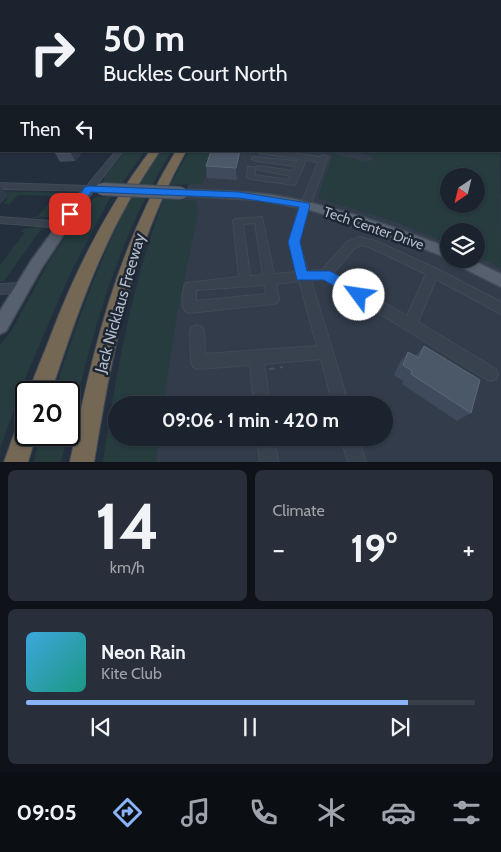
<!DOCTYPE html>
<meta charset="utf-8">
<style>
body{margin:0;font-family:Cabin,sans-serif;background:#282f3a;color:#f1f3f6;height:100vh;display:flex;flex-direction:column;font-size:19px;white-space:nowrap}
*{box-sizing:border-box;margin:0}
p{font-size:16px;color:#a0a4aa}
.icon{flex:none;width:28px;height:28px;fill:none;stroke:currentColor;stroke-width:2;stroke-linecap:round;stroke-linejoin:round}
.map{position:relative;height:462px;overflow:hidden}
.panel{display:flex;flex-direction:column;gap:8px;padding:8px;background:#0f1319;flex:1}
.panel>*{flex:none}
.top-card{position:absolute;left:0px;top:0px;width:501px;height:152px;box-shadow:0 1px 4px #0004,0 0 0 1px #39404a;background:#1b232e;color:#f1f3f6;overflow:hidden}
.needle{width:32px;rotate:215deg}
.fabs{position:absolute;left:440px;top:168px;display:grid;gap:10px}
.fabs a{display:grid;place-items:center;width:45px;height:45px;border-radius:50%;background:#1b232e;box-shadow:0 1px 4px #0004,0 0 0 1px #39404a;font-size:25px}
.speed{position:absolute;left:15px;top:381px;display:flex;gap:10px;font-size:25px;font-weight:700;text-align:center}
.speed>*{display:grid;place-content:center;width:65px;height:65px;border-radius:50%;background:#1b232e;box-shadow:0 1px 4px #0004,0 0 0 1px #39404a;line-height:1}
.speed .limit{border:2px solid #111;border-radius:8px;background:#fff;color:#111}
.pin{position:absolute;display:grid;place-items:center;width:42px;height:42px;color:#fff;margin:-21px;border-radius:10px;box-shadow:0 2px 8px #0006}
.me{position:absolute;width:55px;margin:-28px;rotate:301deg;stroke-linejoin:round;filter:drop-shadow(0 0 4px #0008)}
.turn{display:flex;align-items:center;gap:18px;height:105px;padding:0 20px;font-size:22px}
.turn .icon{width:65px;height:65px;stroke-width:2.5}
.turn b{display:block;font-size:35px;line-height:42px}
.then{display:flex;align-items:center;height:48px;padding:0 20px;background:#0003;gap:10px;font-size:19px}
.big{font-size:38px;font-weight:700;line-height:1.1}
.panel .card{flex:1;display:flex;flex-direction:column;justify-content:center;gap:8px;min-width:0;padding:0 18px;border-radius:8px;background:#282f3a}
.panel .dial{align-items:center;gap:0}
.dial b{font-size:65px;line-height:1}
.song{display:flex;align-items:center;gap:15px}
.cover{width:60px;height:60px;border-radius:8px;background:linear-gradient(135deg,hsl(200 70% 55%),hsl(170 70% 35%))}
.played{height:5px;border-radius:2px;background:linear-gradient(90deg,#8ab4f8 85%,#39404a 85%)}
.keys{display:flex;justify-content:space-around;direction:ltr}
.heat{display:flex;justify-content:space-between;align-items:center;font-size:28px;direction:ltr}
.panel .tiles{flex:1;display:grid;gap:8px;grid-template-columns:1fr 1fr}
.card:last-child{grid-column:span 2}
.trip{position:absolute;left:108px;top:396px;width:285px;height:50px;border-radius:25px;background:#1b232e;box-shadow:0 1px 4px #0004,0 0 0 1px #39404a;font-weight:700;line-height:50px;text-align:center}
.dock{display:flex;height:80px;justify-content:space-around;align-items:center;background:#0b0e12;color:#a0a4aa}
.dock .icon{width:35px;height:35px}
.dock .active{color:#8ab4f8}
.dock b{font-size:22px;color:#f1f3f6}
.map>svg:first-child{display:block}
.airport{fill:#323c4b;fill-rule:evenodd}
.green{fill:#263c3f;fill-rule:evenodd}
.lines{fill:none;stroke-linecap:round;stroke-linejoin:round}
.minor-casing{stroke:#414a57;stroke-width:2}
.major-casing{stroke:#414a57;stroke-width:3}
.highway-casing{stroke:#434c59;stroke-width:2}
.path{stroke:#3f5557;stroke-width:2;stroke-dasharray:5.5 5.5;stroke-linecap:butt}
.minor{fill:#38414e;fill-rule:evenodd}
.major{fill:#56606e;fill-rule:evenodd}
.highway{fill:#746855;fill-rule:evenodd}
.major-bridge-casing{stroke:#414a57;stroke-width:14;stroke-linecap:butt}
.major-bridge{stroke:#56606e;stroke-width:12}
.wall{fill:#3f4b5c}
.shaded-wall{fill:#2f3b4b}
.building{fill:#4b5868;stroke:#5c6777}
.route{fill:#1a73e8;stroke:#114b97}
.labels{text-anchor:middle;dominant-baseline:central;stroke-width:5;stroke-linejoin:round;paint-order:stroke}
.street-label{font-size:14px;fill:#b4bcc9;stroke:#1d2633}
.near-street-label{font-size:16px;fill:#b4bcc9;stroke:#1d2633}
</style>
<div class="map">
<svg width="501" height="462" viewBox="0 0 501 462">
<rect width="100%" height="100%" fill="#242f3e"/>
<path class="airport" d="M 204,151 L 376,151 L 449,176 L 449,204 L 476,204 L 501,194 L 501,462 L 136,462 L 138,438 L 384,438 L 384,405 L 140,405 L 170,224 ZM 449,231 L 476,231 L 476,259 L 449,259 Z"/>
<path class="green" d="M 500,139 L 501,268 L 476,256 L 476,231 L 449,231 L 449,244 L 396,222 L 318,198 L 333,154 L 366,162 L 373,160 L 372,157 L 358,151 L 500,151 ZM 449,176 L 476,176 L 476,204 L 449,204 Z
M 125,151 L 145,151 L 122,183 L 104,182 L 104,177 Z
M 161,151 L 172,151 C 116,240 94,330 69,430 L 69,392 L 54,392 C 76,327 98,261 130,200 C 138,183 151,167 161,151 Z
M 189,151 L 215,151 L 202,184 L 170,185 Z
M 0,191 L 63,193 L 65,196 L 50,217 L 31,218 L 38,216 L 54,196 L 18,195 L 9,204 L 4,204 L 8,196 L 0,196 Z
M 111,196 L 70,274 L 26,376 L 0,449 L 0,345 L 12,330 L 48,263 L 86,205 L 94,198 Z
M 164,198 L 196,201 L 198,213 L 177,314 L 163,405 L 116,405 L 116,438 L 159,438 L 156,462 L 103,462 C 116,371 132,284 164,198 Z
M 38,227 L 42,228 L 4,281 L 0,282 L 0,265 L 25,232 L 21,232 L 23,229 Z
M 40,435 L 68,435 L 61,462 L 34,462 Z"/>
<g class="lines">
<g class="minor-casing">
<path id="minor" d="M 0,102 L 1,102 L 1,106 L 0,106 Z
M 0,112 L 1,112 L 1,116 L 0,116 Z
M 500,135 L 501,135 L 501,140 L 500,140 Z
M 116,151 L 123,151 L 96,186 L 105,187 L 106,189 L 105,191 L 0,189 L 0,183 L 87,186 Z
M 256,151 L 276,151 L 320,157 L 324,155 L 328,157 L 307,214 L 299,242 L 308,271 L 322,270 L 347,242 L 360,237 L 376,241 L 437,269 L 501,302 L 501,314 L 436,279 L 418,322 L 496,369 L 498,374 L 496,379 L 491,381 L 486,379 L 323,279 L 311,280 L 349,405 L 333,405 L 321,359 L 264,364 L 270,405 L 254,405 L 250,365 L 198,369 L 193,367 L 191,362 L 190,331 L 192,327 L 197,325 L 202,327 L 204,331 L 205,354 L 317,346 L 299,281 L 276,284 L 279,299 L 277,303 L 273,304 L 189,313 L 185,311 C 181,304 182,290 186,283 L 239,277 L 233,221 L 235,219 L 262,217 L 274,274 L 297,272 L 289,242 L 297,214 L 318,162 L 306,160 L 295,185 L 251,179 L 247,177 L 248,167 L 254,167 L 255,175 L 289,180 L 291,176 L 259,170 L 255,168 L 259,166 L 293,171 L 295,166 L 256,161 L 252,159 L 253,157 L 297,161 L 298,159 L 259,153 ZM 255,223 L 263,275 L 250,276 L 243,224 ZM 361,245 L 369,247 L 426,274 L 407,316 L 333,273 L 355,248 ZM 265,285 L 266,294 L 196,301 L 196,290 Z
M 0,217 L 63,222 L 68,225 L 63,228 L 0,223 Z
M 22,283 L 26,284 L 28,288 L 26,292 L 0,294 L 0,284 Z
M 257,438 L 274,438 L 278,462 L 260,462 Z
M 341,438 L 358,438 L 366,462 L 348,462 Z"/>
</g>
<g class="major-casing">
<path id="major" d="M 89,186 L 94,189 L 41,269 L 6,331 L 0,334 L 0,311 L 31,261 L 85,187 Z
M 181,190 C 212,191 243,191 273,195 C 333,205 392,226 449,248 L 450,259 L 364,226 L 306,209 L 259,200 L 177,195 L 176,193 L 177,191 Z
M 451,259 L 470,259 L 501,274 L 501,287 L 453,263 Z"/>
</g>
<g class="highway-casing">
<path id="highway" d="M 150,151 L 160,151 C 106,229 80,304 51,392 L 29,392 C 35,373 44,354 51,335 C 76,269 107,208 150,151 Z
M 176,151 L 186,151 C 131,249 112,352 94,462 L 70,462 C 92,352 117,248 176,151 Z
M 26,419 L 26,435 L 36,435 L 28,462 L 4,462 L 18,423 Z"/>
</g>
<path class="path" d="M 269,369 L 283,367"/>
<use href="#minor" class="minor"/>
<use href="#major" class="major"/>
<use href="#highway" class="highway"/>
<g class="major-bridge-casing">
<path id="major-bridge" d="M 102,189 L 181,193"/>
</g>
<use href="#major-bridge" class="major-bridge"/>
</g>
<path class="wall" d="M 57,151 L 80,151 L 81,154 L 75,161 L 60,162 L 55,153 Z
M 242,155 L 237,180 L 207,178 L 206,166 Z
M 424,346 L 471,413 L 457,421 L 402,384 L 403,381 L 394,375 L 400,362 L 408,352 L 415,356 Z"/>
<path class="shaded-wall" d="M 72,151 L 80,151 L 81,154 L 75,161 L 71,153 Z
M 240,151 L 242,151 L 242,155 L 237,180 L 236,168 Z
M 1,187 L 8,196 L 0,204 L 0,189 Z"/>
<path class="building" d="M 57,151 L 72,151 L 71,153 L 55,153 Z
M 211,151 L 240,151 L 236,168 L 206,166 Z
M 424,346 L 480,380 L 471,413 L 411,374 L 412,371 L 403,365 L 408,352 L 419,358 Z"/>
<linearGradient id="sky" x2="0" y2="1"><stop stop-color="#141a22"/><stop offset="0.57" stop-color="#3f4d63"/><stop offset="1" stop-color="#3f4d63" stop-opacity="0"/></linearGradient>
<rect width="501" height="148" fill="url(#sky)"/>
<path class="route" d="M 89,186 L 239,192 L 308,203 L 310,205 L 300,242 L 307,271 L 330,271 L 364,290 L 366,295 L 364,299 L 359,301 L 324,280 L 297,280 L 288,242 L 299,207 L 239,198 L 91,192 L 74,217 L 66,217 L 66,212 L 85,187 Z"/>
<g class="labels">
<g class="street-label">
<text transform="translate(374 228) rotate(19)">Tech Center Drive</text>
</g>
<g class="near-street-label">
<text transform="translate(120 303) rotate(-74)">Jack Nicklaus Freeway</text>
</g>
</g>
</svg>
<div class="fabs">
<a><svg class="needle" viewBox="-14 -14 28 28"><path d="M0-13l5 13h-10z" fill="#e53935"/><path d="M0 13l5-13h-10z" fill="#a0a4aa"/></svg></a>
<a><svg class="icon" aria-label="layers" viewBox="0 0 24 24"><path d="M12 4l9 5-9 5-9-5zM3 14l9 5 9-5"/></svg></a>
</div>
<div class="speed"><div class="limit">20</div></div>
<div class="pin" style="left:70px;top:214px;background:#d93025"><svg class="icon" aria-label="arrive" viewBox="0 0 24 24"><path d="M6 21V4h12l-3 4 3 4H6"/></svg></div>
<svg class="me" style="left:359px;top:295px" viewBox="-20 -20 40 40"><circle r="19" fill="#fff"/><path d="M0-13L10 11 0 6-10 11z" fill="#1a73e8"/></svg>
<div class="trip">09:06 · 1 min · 420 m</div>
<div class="top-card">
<div class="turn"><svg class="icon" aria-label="right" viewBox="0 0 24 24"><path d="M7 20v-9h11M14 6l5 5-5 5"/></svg><div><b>50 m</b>Buckles Court North</div></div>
<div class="then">Then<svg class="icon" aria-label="left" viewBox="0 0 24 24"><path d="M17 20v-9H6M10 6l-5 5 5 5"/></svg></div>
</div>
</div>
<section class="panel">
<div class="tiles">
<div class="card dial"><b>14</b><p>km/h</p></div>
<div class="card"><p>Climate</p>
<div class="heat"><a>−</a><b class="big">19°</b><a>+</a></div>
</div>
<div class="card">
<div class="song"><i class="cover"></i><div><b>Neon Rain</b><p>Kite Club</p></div></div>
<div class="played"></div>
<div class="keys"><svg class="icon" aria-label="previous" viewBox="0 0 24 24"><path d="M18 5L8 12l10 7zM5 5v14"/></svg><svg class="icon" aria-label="pause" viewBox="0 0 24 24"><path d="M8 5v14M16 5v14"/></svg><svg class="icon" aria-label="next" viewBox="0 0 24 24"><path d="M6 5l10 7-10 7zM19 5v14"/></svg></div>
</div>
</div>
</section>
<nav class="dock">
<b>09:05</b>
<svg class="icon active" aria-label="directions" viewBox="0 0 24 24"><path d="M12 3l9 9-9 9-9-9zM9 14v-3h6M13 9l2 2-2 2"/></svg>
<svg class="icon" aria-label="music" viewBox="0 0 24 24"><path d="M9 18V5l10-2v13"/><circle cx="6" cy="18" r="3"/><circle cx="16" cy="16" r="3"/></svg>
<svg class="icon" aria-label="phone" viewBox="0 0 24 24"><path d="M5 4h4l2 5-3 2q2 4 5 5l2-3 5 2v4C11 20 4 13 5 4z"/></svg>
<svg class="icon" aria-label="climate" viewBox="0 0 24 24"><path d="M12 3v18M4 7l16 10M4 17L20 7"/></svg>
<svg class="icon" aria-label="car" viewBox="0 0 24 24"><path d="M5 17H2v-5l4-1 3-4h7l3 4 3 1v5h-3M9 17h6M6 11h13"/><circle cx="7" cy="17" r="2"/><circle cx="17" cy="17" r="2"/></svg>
<svg class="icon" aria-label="filters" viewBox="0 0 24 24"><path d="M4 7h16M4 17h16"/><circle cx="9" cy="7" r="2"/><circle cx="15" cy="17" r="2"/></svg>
</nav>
